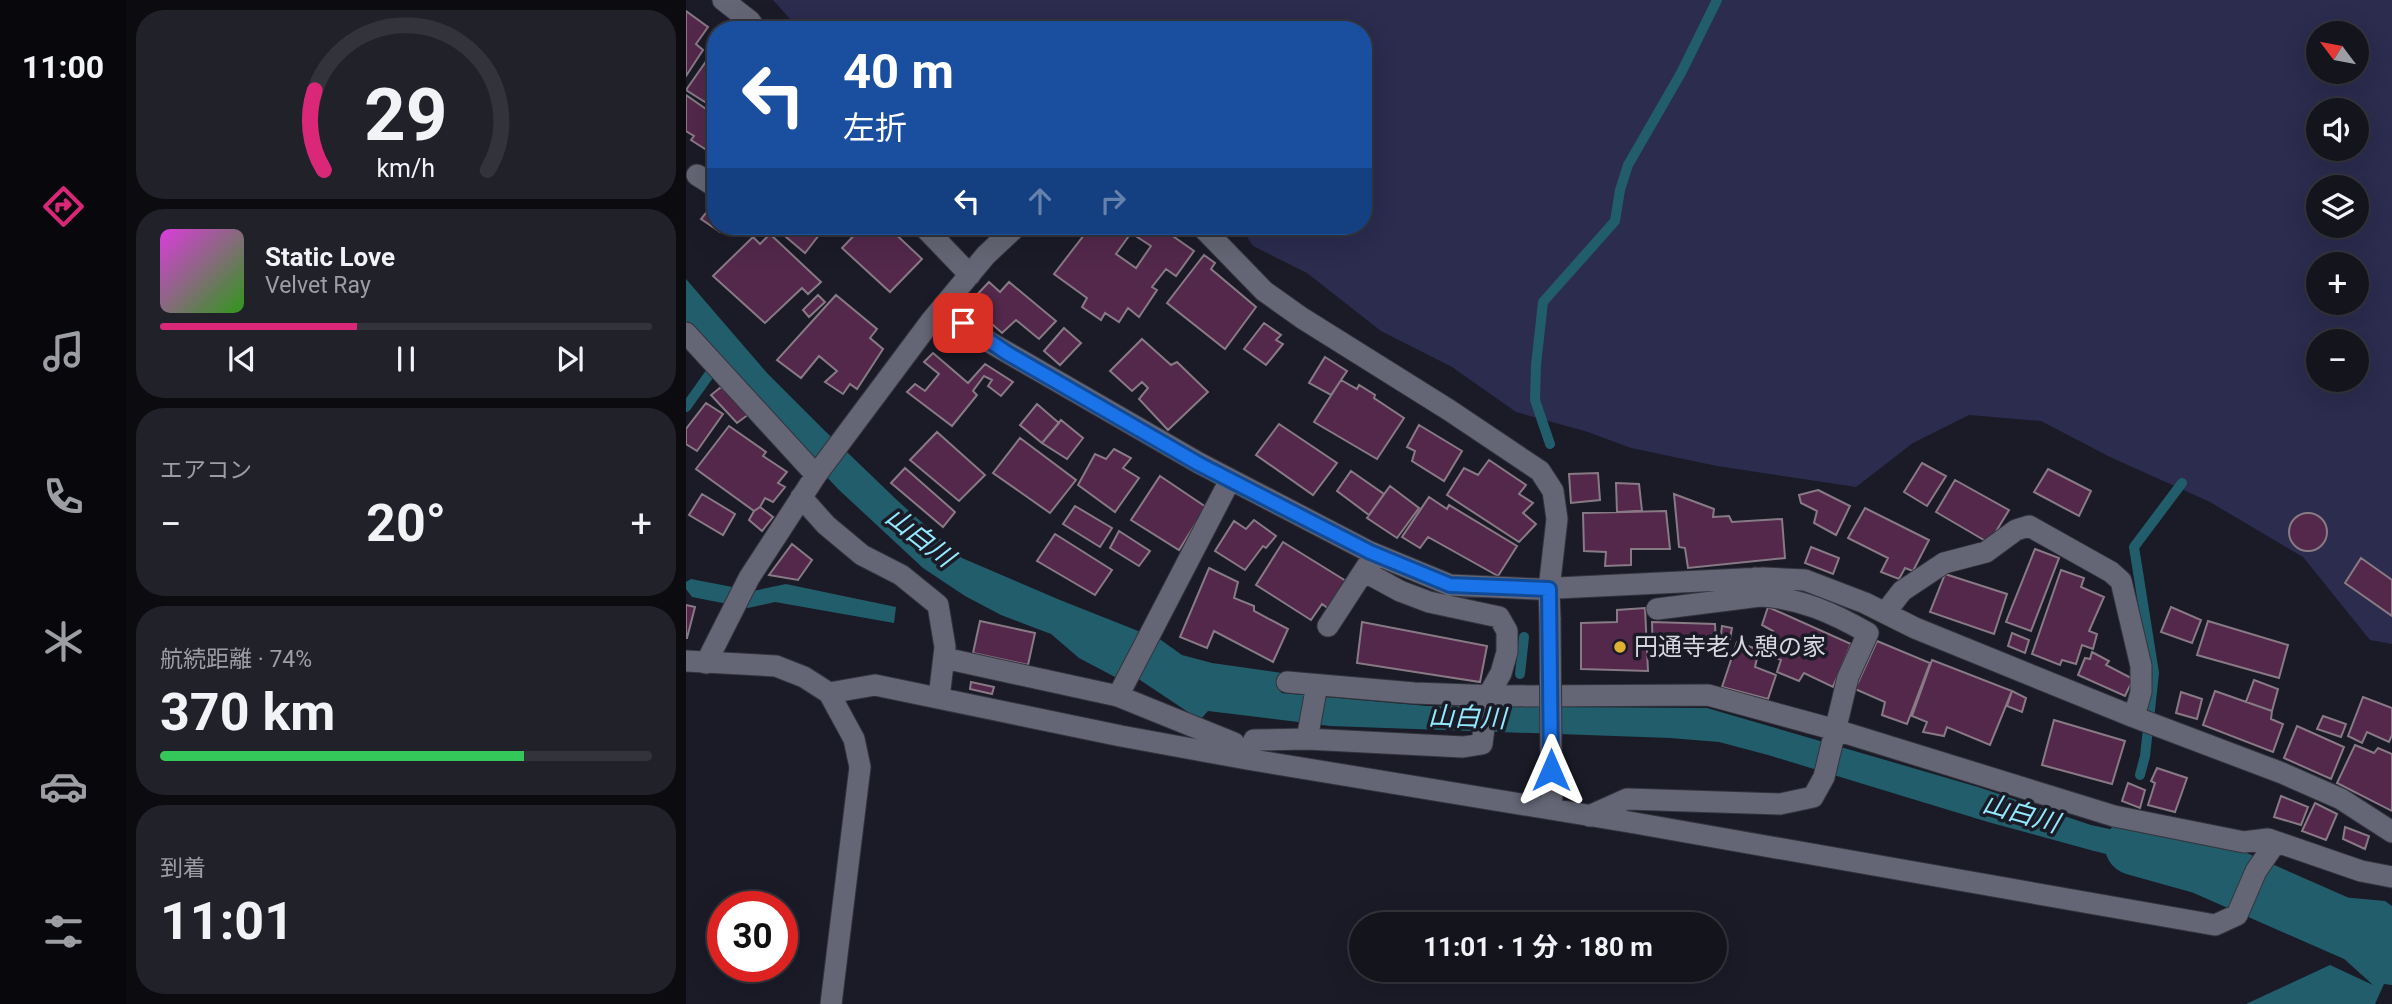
<!DOCTYPE html>
<html lang="ja">
<meta charset="utf-8">
<style>
body{margin:0;font-family:Roboto,"Noto Sans JP",sans-serif;background:#21212a;color:#f1f3f6;height:100vh;display:flex;flex-direction:column;font-size:26px;white-space:nowrap}
*{box-sizing:border-box;margin:0}
p{font-size:23px;color:#9d9ea4}
.icon{flex:none;width:38px;height:38px;fill:none;stroke:currentColor;stroke-width:2;stroke-linecap:round;stroke-linejoin:round}
.map{position:relative;flex:1;overflow:hidden}
.panel{display:flex;flex-direction:column;gap:10px;padding:10px;background:#0b0b10;width:560px}
.panel>*{flex:none}
.banner{position:absolute;left:21px;top:21px;width:665px;height:214px;border-radius:28px;box-shadow:0 7px 28px #0002,0 0 0 2px #33333b;background:#1a4fa0;color:#fff;overflow:hidden}
.needle{width:46px;rotate:302deg}
.controls{position:absolute;left:1620px;top:21px;display:grid;gap:14px}
.controls a{display:grid;place-items:center;width:63px;height:63px;border-radius:50%;background:#14141d;box-shadow:0 7px 28px #0002,0 0 0 2px #33333b;font-size:35px}
.speed{position:absolute;left:21px;top:891px;display:flex;gap:14px;font-size:35px;font-weight:700;text-align:center}
.speed>*{display:grid;place-content:center;width:91px;height:91px;border-radius:50%;background:#14141d;box-shadow:0 7px 28px #0002,0 0 0 2px #33333b;line-height:1}
.speed .limit{border:10px solid #d22;background:#fff;color:#111}
.pin{position:absolute;display:grid;place-items:center;width:60px;height:60px;color:#fff;margin:-30px;border-radius:14px;box-shadow:0 4px 10px #0006}
.me{position:absolute;width:77px;margin:-38px;rotate:0deg;stroke-linejoin:round;filter:drop-shadow(0 0 5px #0008)}
.turn{display:flex;align-items:center;gap:24px;height:147px;padding:0 21px;font-size:32px}
.turn .icon{width:91px;height:91px;stroke-width:2.5}
.turn b{display:block;font-size:49px;line-height:60px}
.lanes{display:flex;align-items:center;height:66px;padding:0 21px;background:#0003;justify-content:center;gap:35px;direction:ltr}
.lanes .off{opacity:.35}
.big{font-size:52px;font-weight:700;line-height:1.1}
.panel .card{flex:1;display:flex;flex-direction:column;justify-content:center;gap:10px;min-width:0;padding:0 24px;border-radius:28px;background:#21212a}
.panel .dial{align-items:center;gap:0}
.dial svg{height:182px;overflow:visible;fill:none;stroke:#33333b;stroke-width:7;stroke-linecap:round;text-anchor:middle}
.dial text{fill:#f1f3f6;stroke:none}
.song{display:flex;align-items:center;gap:21px}
.cover{width:84px;height:84px;border-radius:10px;background:linear-gradient(135deg,hsl(300 70% 55%),hsl(110 70% 35%))}
.played{height:7px;border-radius:4px;background:linear-gradient(90deg,#db2777 40%,#33333b 40%)}
.keys{display:flex;justify-content:space-around;direction:ltr}
.heat{display:flex;justify-content:space-between;align-items:center;font-size:38px;direction:ltr}
.charge{height:10px;border-radius:5px;background:linear-gradient(90deg,#34c759 74%,#33333b 0)}
.trip{position:absolute;left:663px;top:912px;width:378px;height:70px;border-radius:35px;background:#14141d;box-shadow:0 7px 28px #0002,0 0 0 2px #33333b;font-weight:700;line-height:70px;text-align:center}
main{display:flex;flex:1;min-height:0}
.tabs{display:flex;flex-direction:column;width:126px;justify-content:space-around;align-items:center;background:#08080c;color:#9d9ea4}
.tabs .icon{width:49px;height:49px}
.tabs .selected{color:#db2777}
.tabs b{font-size:32px;color:#f1f3f6}
.map>svg:first-child{display:block}
.green{fill:#2b2c4e;fill-rule:evenodd}
.water{fill:#215d6a}
.lines{fill:none;stroke-linecap:round;stroke-linejoin:round}
.stream{stroke:#215d6a;stroke-width:10}
.river{stroke:#215d6a;stroke-width:58}
.building{fill:#53284b;stroke:#887a85;stroke-width:2;fill-rule:evenodd}
.street-casing{stroke:#34343e;stroke-width:23}
.secondary-casing{stroke:#34343e;stroke-width:23}
.street{stroke:#646675;stroke-width:21}
.secondary{stroke:#646675;stroke-width:21}
.street-bridge-casing{stroke:#34343e;stroke-width:23;stroke-linecap:butt}
.street-bridge{stroke:#646675;stroke-width:21}
.route-casing{stroke:#114b97;stroke-width:18}
.route{stroke:#1a73e8;stroke-width:12}
.poi-dot{fill:#deb133;stroke:#1a1b27;stroke-width:2.5}
.labels{text-anchor:middle;dominant-baseline:central;stroke-width:7;stroke-linejoin:round;paint-order:stroke}
.poi-label{font-size:24px;fill:#d6d7df;stroke:#1a1b27;text-anchor:start}
.water-label{font-size:26px;font-style:italic;fill:#93eafe;stroke:#1a1b27}
</style>
<main>
<nav class="tabs">
<b>11:00</b>
<svg class="icon selected" aria-label="directions" viewBox="0 0 24 24"><path d="M12 3l9 9-9 9-9-9zM9 14v-3h6M13 9l2 2-2 2"/></svg>
<svg class="icon" aria-label="music" viewBox="0 0 24 24"><path d="M9 18V5l10-2v13"/><circle cx="6" cy="18" r="3"/><circle cx="16" cy="16" r="3"/></svg>
<svg class="icon" aria-label="phone" viewBox="0 0 24 24"><path d="M5 4h4l2 5-3 2q2 4 5 5l2-3 5 2v4C11 20 4 13 5 4z"/></svg>
<svg class="icon" aria-label="climate" viewBox="0 0 24 24"><path d="M12 3v18M4 7l16 10M4 17L20 7"/></svg>
<svg class="icon" aria-label="car" viewBox="0 0 24 24"><path d="M5 17H2v-5l4-1 3-4h7l3 4 3 1v5h-3M9 17h6M6 11h13"/><circle cx="7" cy="17" r="2"/><circle cx="17" cy="17" r="2"/></svg>
<svg class="icon" aria-label="filters" viewBox="0 0 24 24"><path d="M4 7h16M4 17h16"/><circle cx="9" cy="7" r="2"/><circle cx="15" cy="17" r="2"/></svg>
</nav>
<section class="panel">
<div class="card dial"><svg viewBox="0 0 100 80">
<path d="M14 69A42 42 0 1 1 86 69"/>
<path d="M14 69A42 42 0 0 1 10 34" stroke="#db2777"/>
<text x="50" y="56" font-size="32" font-weight="700">29</text>
<text x="50" y="72" font-size="11">km/h</text>
</svg></div>
<div class="card">
<div class="song"><i class="cover"></i><div><b>Static Love</b><p>Velvet Ray</p></div></div>
<div class="played"></div>
<div class="keys"><svg class="icon" aria-label="previous" viewBox="0 0 24 24"><path d="M18 5L8 12l10 7zM5 5v14"/></svg><svg class="icon" aria-label="pause" viewBox="0 0 24 24"><path d="M8 5v14M16 5v14"/></svg><svg class="icon" aria-label="next" viewBox="0 0 24 24"><path d="M6 5l10 7-10 7zM19 5v14"/></svg></div>
</div>
<div class="card"><p>エアコン</p>
<div class="heat"><a>−</a><b class="big">20°</b><a>+</a></div>
</div>
<div class="card"><p>航続距離 · 74%</p><b class="big">370 km</b><div class="charge"></div></div>
<div class="card"><p>到着</p><b class="big">11:01</b></div>
</section>
<div class="map">
<svg width="1706" height="1004" viewBox="0 0 1706 1004">
<rect width="100%" height="100%" fill="#1a1b27"/>
<path class="green" d="M 87,0 L 1706,0 L 1706,644 L 1684,640 L 1617,557 L 1524,502 L 1424,457 L 1355,421 L 1283,415 L 1227,443 L 1170,487 L 1031,466 L 945,448 L 902,432 L 830,412 L 766,367 L 695,331 L 621,273 L 567,246 L 554,226 L 677,226 L 677,30 L 114,30 ZM 1633,33 L 1671,33 L 1671,72 L 1633,72 ZM 1633,110 L 1671,110 L 1671,149 L 1633,149 ZM 1633,187 L 1671,187 L 1671,226 L 1633,226 ZM 1633,264 L 1671,264 L 1671,303 L 1633,303 ZM 1633,341 L 1671,341 L 1671,380 L 1633,380 Z"/>
<path class="water" d="M 0,279 L 81,373 L 139,431 L 213,502 L 276,558 L 374,600 L 475,640 L 496,655 L 526,663 L 596,673 L 595,693 L 741,706 L 1021,708 L 1292,787 L 1405,825 L 1520,850 L 1527,857 L 1517,880 L 1510,876 L 1408,851 L 1302,822 L 1082,755 L 1033,742 L 984,738 L 644,726 L 522,711 L 514,720 L 454,680 L 429,677 L 393,658 L 365,634 L 315,615 L 279,596 L 237,568 L 152,489 L 0,325 Z
M 5,579 L 67,591 L 100,584 L 210,607 L 208,623 L 89,602 L 62,608 L 6,597 L 0,589 L 0,582 Z
M 1634,895 L 1699,901 L 1706,906 L 1706,985 L 1698,984 L 1689,1004 L 1560,1004 L 1644,965 L 1687,985 L 1635,938 L 1619,930 Z"/>
<g class="lines">
<path class="stream" d="M 0,407 L 25,372
M 864,444 L 849,400 L 850,365 L 857,302 L 929,221 L 934,190 L 942,165 L 995,73 L 1031,0
M 834,674 L 838,637
M 1454,775 L 1459,756 L 1468,673 L 1448,547 L 1496,483"/>
<path class="river" d="M 1448,846 L 1516,865 L 1680,937 L 1706,943"/>
</g>
<path class="building" d="M 0,11 L 22,27 L 10,44 L 17,50 L 0,76 Z
M 28,50 L 30,51 L 30,109 L 0,90 Z
M 0,95 L 30,116 L 30,156 L 5,140 L 8,136 L 0,131 Z
M 28,203 L 30,226 L 39,226 L 34,232 L 15,219 Z
M 87,226 L 140,226 L 119,253 Z
M 177,226 L 201,226 L 236,259 L 204,292 L 156,248 Z
M 405,226 L 440,226 L 447,230 L 451,226 L 491,226 L 484,234 L 508,251 L 490,276 L 480,269 L 466,287 L 471,290 L 453,317 L 442,308 L 433,322 L 419,313 L 415,320 L 396,307 L 401,298 L 368,274 ZM 445,233 L 465,246 L 450,268 L 430,254 Z
M 84,234 L 135,282 L 122,294 L 116,288 L 79,323 L 27,276 L 67,237 L 74,244 Z
M 518,255 L 529,263 L 525,269 L 570,307 L 539,349 L 481,303 Z
M 303,282 L 314,292 L 323,282 L 370,321 L 353,339 L 330,320 L 316,333 L 289,309 L 293,304 L 286,300 Z
M 132,295 L 139,302 L 123,317 L 117,310 Z
M 150,295 L 191,329 L 184,338 L 197,349 L 171,389 L 164,384 L 157,394 L 139,382 L 151,371 L 133,356 L 115,378 L 91,360 Z
M 578,323 L 595,335 L 590,340 L 597,344 L 580,365 L 558,349 Z
M 378,328 L 395,343 L 374,365 L 358,351 Z
M 456,339 L 485,365 L 491,362 L 522,392 L 482,430 L 453,399 L 462,388 L 456,382 L 446,391 L 424,371 Z
M 247,353 L 282,383 L 299,364 L 327,382 L 315,396 L 302,386 L 306,380 L 298,376 L 287,391 L 291,395 L 266,426 L 221,392 L 229,384 L 239,391 L 253,374 L 238,362 Z
M 639,357 L 661,371 L 645,395 L 623,383 Z
M 655,380 L 671,389 L 673,385 L 689,395 L 688,398 L 718,418 L 691,459 L 628,422 Z
M 35,387 L 63,414 L 51,423 L 25,395 Z
M 20,403 L 37,414 L 11,451 L 0,444 L 0,429 Z
M 351,404 L 373,423 L 356,443 L 334,425 Z
M 375,420 L 397,438 L 381,459 L 356,443 Z
M 593,424 L 651,463 L 627,495 L 570,455 Z
M 733,425 L 776,451 L 758,481 L 726,461 L 729,451 L 721,447 Z
M 43,426 L 80,452 L 77,456 L 101,472 L 92,483 L 99,487 L 87,502 L 79,498 L 74,507 L 68,511 L 10,469 Z
M 251,432 L 299,475 L 273,501 L 224,460 Z
M 334,438 L 390,480 L 364,513 L 307,473 Z
M 428,449 L 445,458 L 437,468 L 453,478 L 429,512 L 392,485 L 409,454 L 420,459 Z
M 803,460 L 840,485 L 833,494 L 847,503 L 837,513 L 850,524 L 833,542 L 761,495 L 778,468 L 792,475 Z
M 1236,463 L 1260,476 L 1241,506 L 1218,492 Z
M 219,468 L 269,512 L 257,527 L 205,483 Z
M 1362,469 L 1405,491 L 1393,516 L 1348,492 Z
M 665,471 L 698,494 L 683,515 L 651,491 Z
M 912,473 L 914,500 L 885,503 L 883,474 Z
M 474,476 L 520,507 L 493,550 L 445,520 Z
M 1269,480 L 1323,510 L 1303,543 L 1250,512 Z
M 930,483 L 953,484 L 956,511 L 931,512 Z
M 704,486 L 733,508 L 711,538 L 681,518 Z
M 1132,490 L 1164,506 L 1150,535 L 1128,523 L 1131,511 L 1115,503 L 1113,495 Z
M 16,494 L 49,514 L 37,535 L 3,515 Z
M 988,494 L 1028,509 L 1027,517 L 1043,516 L 1046,522 L 1096,519 L 1099,558 L 1002,568 L 999,548 L 993,547 Z
M 743,497 L 761,509 L 763,505 L 831,546 L 812,576 L 742,537 L 734,548 L 716,537 Z
M 389,506 L 426,528 L 414,547 L 377,524 Z
M 74,507 L 87,517 L 76,531 L 63,520 L 68,511 Z
M 1179,508 L 1243,540 L 1227,571 L 1219,568 L 1213,579 L 1195,572 L 1202,558 L 1162,538 Z
M 980,511 L 984,549 L 945,549 L 945,565 L 919,566 L 920,552 L 898,551 L 897,513 Z
M1603 532a19 19 0 1 1 38 0a19 19 0 1 1-38 0Z
M 568,520 L 590,536 L 580,548 L 577,546 L 559,570 L 529,551 L 548,521 L 560,529 Z
M 433,531 L 464,551 L 453,566 L 424,548 Z
M 369,534 L 426,570 L 409,595 L 351,561 Z
M 597,542 L 660,581 L 643,609 L 636,604 L 625,620 L 570,585 Z
M 106,544 L 126,560 L 112,580 L 83,575 Z
M 1125,547 L 1153,558 L 1147,574 L 1119,563 Z
M 1349,549 L 1373,558 L 1345,631 L 1320,622 Z
M 1675,558 L 1706,580 L 1706,616 L 1659,583 Z
M 523,568 L 552,582 L 548,598 L 568,606 L 568,611 L 602,629 L 587,662 L 528,631 L 521,648 L 494,637 Z
M 1375,570 L 1398,578 L 1395,587 L 1418,597 L 1403,631 L 1411,634 L 1407,649 L 1396,645 L 1390,664 L 1376,660 L 1374,665 L 1346,654 Z
M 1259,574 L 1321,594 L 1308,634 L 1244,612 Z
M 0,605 L 9,607 L 1,638 L 0,638 Z
M 1082,607 L 1165,644 L 1147,687 L 1118,673 L 1113,681 L 1091,672 L 1095,660 L 1078,652 L 1087,631 L 1076,625 Z
M 1485,607 L 1515,620 L 1506,643 L 1475,632 Z
M 959,608 L 962,671 L 895,669 L 895,623 L 931,622 L 931,610 Z
M 294,621 L 349,633 L 342,665 L 287,653 Z
M 1522,621 L 1602,645 L 1593,678 L 1511,655 Z
M 676,622 L 801,646 L 794,682 L 671,663 Z
M 966,622 L 1029,624 L 1030,647 L 994,645 L 993,657 L 967,657 Z
M 1036,626 L 1046,628 L 1043,644 L 1034,643 Z
M 1326,633 L 1343,640 L 1339,653 L 1322,646 Z
M 1191,641 L 1244,663 L 1221,724 L 1196,715 L 1199,702 L 1169,689 Z
M 1051,642 L 1073,650 L 1069,667 L 1090,675 L 1082,699 L 1036,687 Z
M 1406,652 L 1423,661 L 1420,665 L 1447,679 L 1439,696 L 1392,675 L 1399,658 L 1404,659 Z
M 1246,660 L 1326,691 L 1304,745 L 1261,727 L 1258,736 L 1237,732 L 1241,722 L 1226,716 Z
M 1568,680 L 1592,689 L 1586,711 L 1560,702 Z
M 285,682 L 308,687 L 306,694 L 284,689 Z
M 1326,691 L 1340,698 L 1336,712 L 1321,706 Z
M 1529,691 L 1586,711 L 1585,719 L 1597,724 L 1587,752 L 1517,725 Z
M 1495,692 L 1516,699 L 1511,719 L 1490,713 Z
M 1677,697 L 1706,708 L 1706,735 L 1703,742 L 1681,732 L 1676,743 L 1662,736 Z
M 1637,716 L 1660,724 L 1655,737 L 1631,729 Z
M 1368,720 L 1439,741 L 1426,784 L 1356,765 Z
M 1611,726 L 1658,747 L 1645,779 L 1598,758 Z
M 1669,745 L 1688,753 L 1692,748 L 1706,754 L 1706,811 L 1651,783 Z
M 1471,768 L 1501,778 L 1489,812 L 1462,805 L 1469,783 L 1465,781 Z
M 1442,783 L 1459,790 L 1454,808 L 1436,801 Z
M 1595,796 L 1622,807 L 1615,825 L 1588,817 Z
M 1629,803 L 1651,814 L 1640,840 L 1616,831 Z
M 1659,827 L 1683,836 L 1679,849 L 1657,839 Z"/>
<g class="lines">
<g class="street-casing">
<path id="street" d="M 37,0 L 64,21 L 70,30
M 11,175 L 30,187
M 237,226 L 284,275
M 515,226 L 578,291 L 616,318 L 763,410 L 854,471 L 867,491 L 871,519 L 863,589 L 864,619
M 256,308 L 298,339 L 513,463 L 684,552 L 764,585 L 851,589 L 1077,578 L 1119,580 L 1179,603 L 1229,628 L 1448,717 L 1596,773 L 1655,799 L 1706,832
M 0,333 L 130,475
M 115,497 L 140,525 L 176,555 L 215,575 L 252,605 L 259,647 L 253,698
M 971,609 L 1074,596
M 1199,613 L 1216,591 L 1258,563 L 1300,552 L 1330,530 L 1343,526 L 1425,572 L 1435,581 L 1455,666 L 1455,692 L 1448,717
M 642,626 L 685,560
M 258,658 L 432,696 L 544,480
M 20,663 L 63,578 L 130,475 L 245,321 L 300,255 L 331,226
M 601,682 L 728,693 L 813,696 L 1022,695 L 1150,730 L 1428,816 L 1558,842 L 1582,839 L 1675,871 L 1706,877
M 143,693 L 189,685 L 435,736 L 561,759 L 943,822 L 1529,925 L 1551,915 L 1570,871 L 1590,842
M 432,696 L 548,743 L 561,759
M 621,739 L 631,685
M 865,750 L 866,809
M 561,759 L 568,740 L 621,739 L 777,747 L 796,744 L 802,696 L 815,673 L 821,652 L 821,631 L 813,617 L 743,602 L 714,591 L 679,572
M 903,816 L 941,799 L 1094,804 L 1127,797 L 1138,777 L 1162,677 L 1182,633 C 1147,613 1114,598 1074,596 L 1069,578"/>
</g>
<g class="secondary-casing">
<path id="secondary" d="M 0,661 L 90,666 L 118,677 L 143,693 L 168,739 L 174,767 L 145,1004"/>
</g>
<use href="#street" class="street"/>
<use href="#secondary" class="secondary"/>
<g class="street-bridge-casing">
<path id="street-bridge" d="M 864,619 L 865,750"/>
</g>
<use href="#street-bridge" class="street-bridge"/>
</g>
<g class="lines">
<g class="route-casing">
<path id="route" d="M 277,323 L 321,353 L 513,464 L 684,552 L 764,585 L 863,589 L 865,770"/>
</g>
<use href="#route" class="route"/>
</g>
<circle class="poi-dot" cx="934" cy="647" r="7"/>
<g class="labels">
<g class="poi-label">
<text x="948" y="647">円通寺老人憩の家</text>
</g>
<g class="water-label">
<text transform="translate(234 537) rotate(38)">山白川</text>
<text transform="translate(781 717) rotate(2)">山白川</text>
<text transform="translate(1335 813) rotate(16)">山白川</text>
</g>
</g>
</svg>
<div class="controls">
<a><svg class="needle" viewBox="-14 -14 28 28"><path d="M0-13l5 13h-10z" fill="#e53935"/><path d="M0 13l5-13h-10z" fill="#9d9ea4"/></svg></a>
<a><svg class="icon" aria-label="sound" viewBox="0 0 24 24"><path d="M4 9h4l5-4v14l-5-4H4zM17 9q2 3 0 6"/></svg></a>
<a><svg class="icon" aria-label="layers" viewBox="0 0 24 24"><path d="M12 4l9 5-9 5-9-5zM3 14l9 5 9-5"/></svg></a>
<a>+</a>
<a>−</a>
</div>
<div class="speed"><div class="limit">30</div></div>
<div class="pin" style="left:277px;top:323px;background:#d93025"><svg class="icon" aria-label="arrive" viewBox="0 0 24 24"><path d="M6 21V4h12l-3 4 3 4H6"/></svg></div>
<svg class="me" style="left:865px;top:770px" viewBox="-20 -20 40 40"><path d="M0-17L14 15 0 8-14 15z" fill="#1a73e8" stroke="#fff" stroke-width="4"/></svg>
<div class="trip">11:01 · 1 分 · 180 m</div>
<div class="banner">
<div class="turn"><svg class="icon" aria-label="left" viewBox="0 0 24 24"><path d="M17 20v-9H6M10 6l-5 5 5 5"/></svg><div><b>40 m</b>左折</div></div>
<div class="lanes"><svg class="icon" aria-label="left" viewBox="0 0 24 24"><path d="M17 20v-9H6M10 6l-5 5 5 5"/></svg><svg class="icon off" aria-label="ahead" viewBox="0 0 24 24"><path d="M12 20V5M6 11l6-6 6 6"/></svg><svg class="icon off" aria-label="right" viewBox="0 0 24 24"><path d="M7 20v-9h11M14 6l5 5-5 5"/></svg></div>
</div>
</div>
</main>
